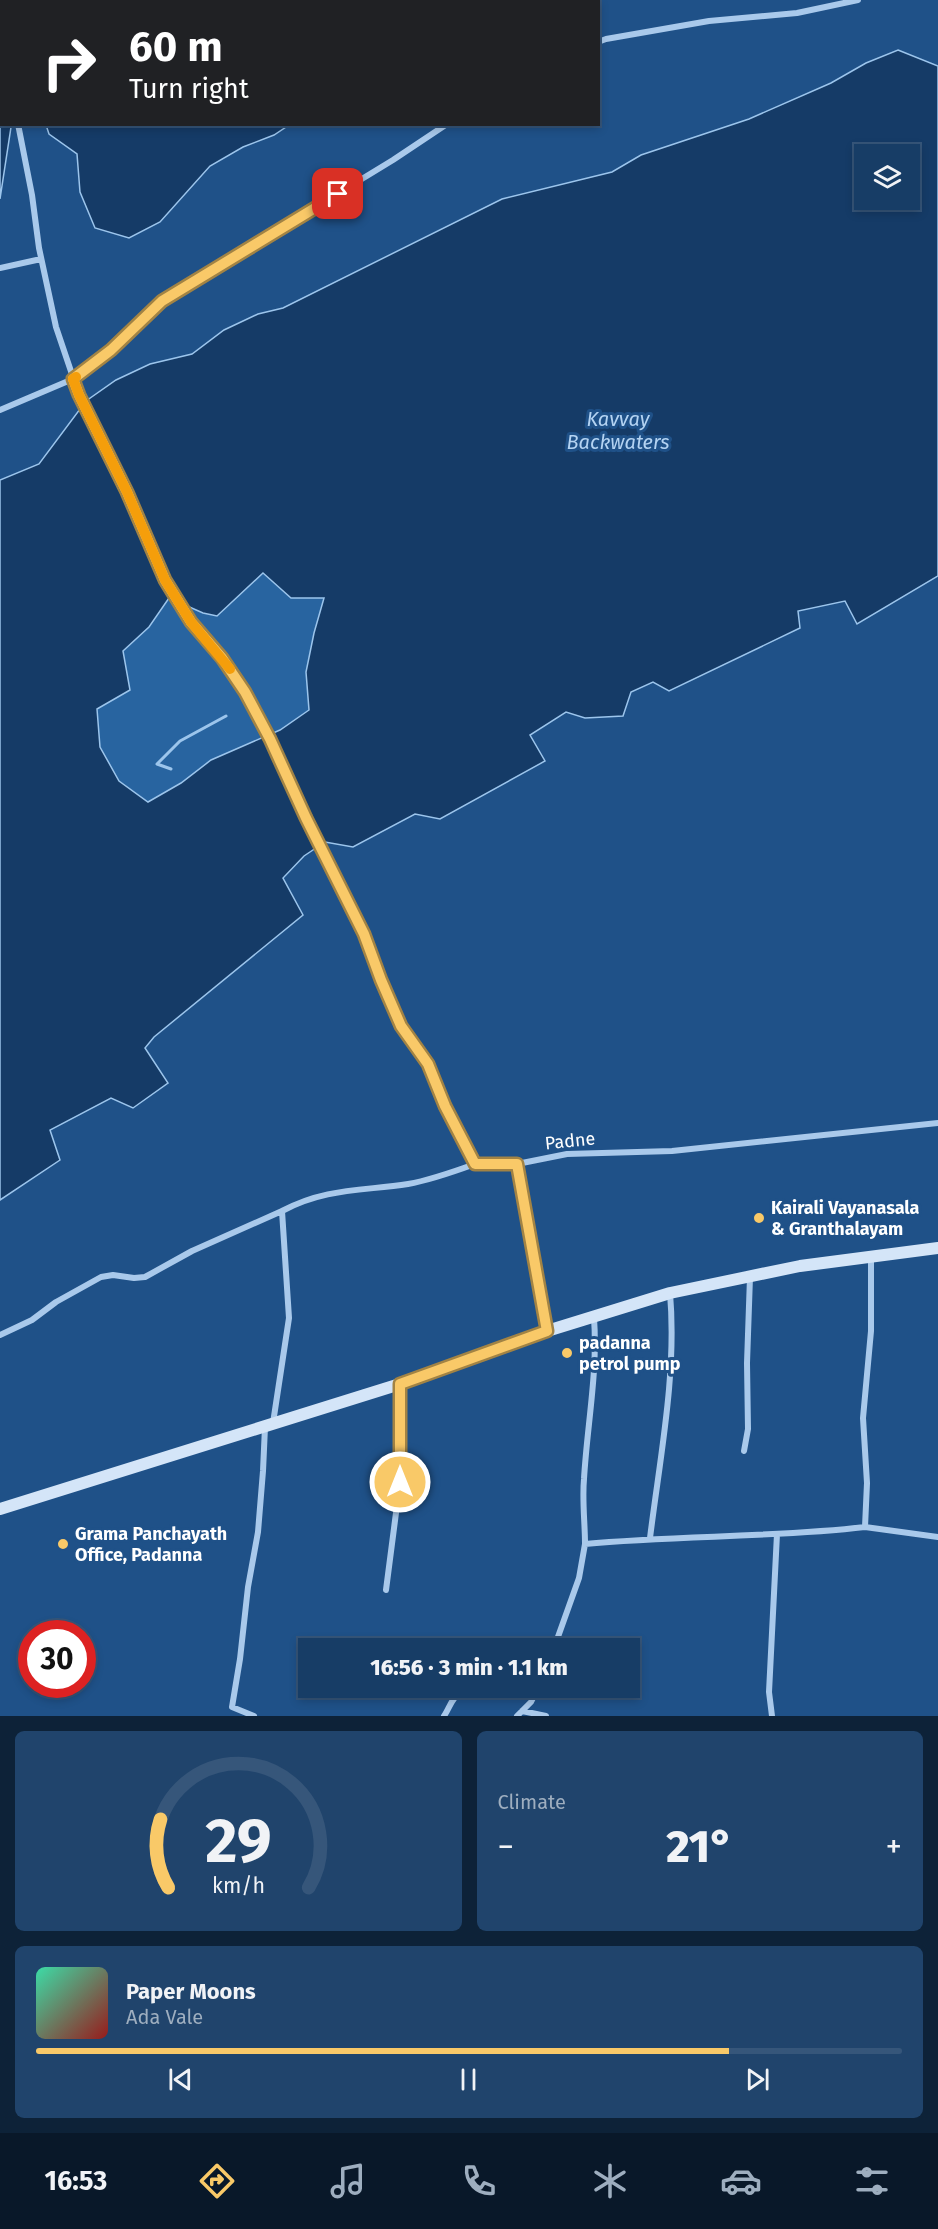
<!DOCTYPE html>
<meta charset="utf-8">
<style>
body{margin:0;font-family:"Fira Sans",sans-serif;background:#20446c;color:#f1f3f6;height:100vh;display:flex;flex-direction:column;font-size:22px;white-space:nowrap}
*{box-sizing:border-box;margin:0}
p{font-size:20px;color:#9eaebf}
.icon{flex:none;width:33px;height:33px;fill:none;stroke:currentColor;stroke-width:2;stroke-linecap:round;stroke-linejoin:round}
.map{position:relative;height:1716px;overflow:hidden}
.sheet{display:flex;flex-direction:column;gap:15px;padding:15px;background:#0d2238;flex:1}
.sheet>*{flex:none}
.hud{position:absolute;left:0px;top:0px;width:600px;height:126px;box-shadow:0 3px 9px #0003,0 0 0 2px #36567a;background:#202124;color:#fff;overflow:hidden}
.buttons{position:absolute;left:854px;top:144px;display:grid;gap:12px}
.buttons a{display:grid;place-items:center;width:66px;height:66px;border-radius:0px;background:#173d66;box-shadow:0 3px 9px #0003,0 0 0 2px #36567a;font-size:30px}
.speed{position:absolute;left:18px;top:1620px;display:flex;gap:12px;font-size:30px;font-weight:700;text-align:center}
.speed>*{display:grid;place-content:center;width:78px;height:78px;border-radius:50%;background:#173d66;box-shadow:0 3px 9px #0003,0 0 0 2px #36567a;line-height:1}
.speed .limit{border:9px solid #d22;background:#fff;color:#111}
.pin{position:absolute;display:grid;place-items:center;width:51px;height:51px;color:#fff;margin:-26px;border-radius:12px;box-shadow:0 3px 9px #0006}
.me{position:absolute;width:66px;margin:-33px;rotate:0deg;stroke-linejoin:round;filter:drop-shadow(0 0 4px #0008)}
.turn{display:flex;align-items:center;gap:21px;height:126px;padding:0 30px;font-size:27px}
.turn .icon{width:78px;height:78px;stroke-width:2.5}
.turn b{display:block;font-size:42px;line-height:51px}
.big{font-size:45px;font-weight:800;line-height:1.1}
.sheet .tile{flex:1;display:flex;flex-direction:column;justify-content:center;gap:9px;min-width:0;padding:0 21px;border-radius:9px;background:#20446c}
.sheet .dial{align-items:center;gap:0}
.dial svg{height:156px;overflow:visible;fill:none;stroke:#36567a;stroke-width:7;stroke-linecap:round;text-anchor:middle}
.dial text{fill:#f1f3f6;stroke:none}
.song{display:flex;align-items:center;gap:18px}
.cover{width:72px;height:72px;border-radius:9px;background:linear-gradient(135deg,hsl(160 70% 55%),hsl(0 70% 35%))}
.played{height:6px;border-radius:3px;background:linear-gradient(90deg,#f9c968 80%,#36567a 80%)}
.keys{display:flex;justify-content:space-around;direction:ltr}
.heat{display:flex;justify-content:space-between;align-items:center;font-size:33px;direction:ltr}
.sheet .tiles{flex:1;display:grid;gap:15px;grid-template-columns:1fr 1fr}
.tile:last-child{grid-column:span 2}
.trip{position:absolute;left:298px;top:1638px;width:342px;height:60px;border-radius:0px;background:#173d66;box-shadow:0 3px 9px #0003,0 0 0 2px #36567a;font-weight:800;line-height:60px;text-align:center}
.tab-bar{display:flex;height:96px;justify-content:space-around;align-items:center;background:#091829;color:#9eaebf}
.tab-bar .icon{width:42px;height:42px}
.tab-bar .current{color:#f9c968}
.tab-bar b{font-size:27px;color:#f1f3f6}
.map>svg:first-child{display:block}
.green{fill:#2864a0}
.water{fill:#153b67;stroke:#9cc5ec;stroke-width:1.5;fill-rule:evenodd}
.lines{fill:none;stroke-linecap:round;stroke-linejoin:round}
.stream{stroke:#9cc5ec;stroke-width:3}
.street{stroke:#a9c9eb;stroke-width:6}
.secondary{stroke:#d4e5f8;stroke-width:12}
.route-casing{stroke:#a28344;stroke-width:15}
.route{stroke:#f9c968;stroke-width:10}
.slow{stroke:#f59e0b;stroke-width:10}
.poi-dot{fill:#f9c968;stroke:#1f5188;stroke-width:2}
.labels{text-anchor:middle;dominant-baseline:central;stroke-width:6;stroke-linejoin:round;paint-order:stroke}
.street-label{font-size:18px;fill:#fff;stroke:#1f5188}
.poi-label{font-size:18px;font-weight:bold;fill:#fff;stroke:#1f5188;text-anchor:start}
.water-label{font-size:20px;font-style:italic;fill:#b4d3f2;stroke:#1f5188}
</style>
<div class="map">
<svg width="938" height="1716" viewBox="0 0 938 1716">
<rect width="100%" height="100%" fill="#1f5188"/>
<path class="green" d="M 262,573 L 291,598 L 324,597 L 314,633 L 306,672 L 309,710 L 280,730 L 244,745 L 148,802 L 119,781 L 100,747 L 97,709 L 129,690 L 123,651 L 149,627 L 170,598 L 203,613 L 217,616 Z"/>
<path class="water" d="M 0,0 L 490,0 L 2,2 L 0,44 Z
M 898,50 L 938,66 L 938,576 L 857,624 L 845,601 L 798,611 L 800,628 L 669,691 L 653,682 L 631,692 L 623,716 L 585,718 L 566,712 L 530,735 L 545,761 L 440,819 L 415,814 L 353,847 L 325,842 L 304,856 L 283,878 L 303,915 L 154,1037 L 145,1048 L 168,1083 L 133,1108 L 111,1098 L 50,1130 L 60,1160 L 0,1200 L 0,480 L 39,464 L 86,401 L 116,380 L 150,364 L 192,354 L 224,330 L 258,314 L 283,308 L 502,199 L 612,172 L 641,155 L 749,119 L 831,83 L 866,63 ZM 864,154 L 909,154 L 909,200 L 864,200 ZM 263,573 L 291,598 L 324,598 L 314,633 L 306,672 L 309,710 L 280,730 L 211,760 L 181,783 L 148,802 L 119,781 L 100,747 L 97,709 L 130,690 L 123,651 L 149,627 L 169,598 L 203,613 L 217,616 Z
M 0,79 L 2,124 L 10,125 L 11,127 L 0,199 Z
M 46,125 L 46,124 L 289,125 L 274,135 L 243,147 L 210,166 L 160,222 L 129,238 L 95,228 L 80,192 L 77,154 L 49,134 Z"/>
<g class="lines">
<path class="stream" d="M 171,769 L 157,764 L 180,741 L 226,716"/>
<path class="street" d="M 598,42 L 606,39 L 709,21 L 797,13 L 858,0
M 18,124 L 32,195 L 39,248 L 56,327 L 79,395 L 127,492 L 165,580 L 191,623 L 222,658 L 245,692 L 270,739 L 306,818 L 364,934 L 381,979 L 401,1026 L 428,1064 L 445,1106 L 475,1164 L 517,1164 L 567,1154 L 672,1151 L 938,1123
M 0,268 L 41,259
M 0,410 L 73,379 L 111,350 L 162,301 L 393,160 L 447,124
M 517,1164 L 547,1331
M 871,1258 L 871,1331 L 863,1418 L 867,1483 L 865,1527 L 938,1537
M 0,1335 L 32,1320 L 56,1302 L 101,1277 L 113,1275 L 134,1278 L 145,1277 L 192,1251 L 282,1211
M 273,1423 L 289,1318 L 282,1211 C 325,1188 362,1191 408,1184 C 431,1180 453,1172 475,1164
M 744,1451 L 748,1429 L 747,1363 L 750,1277
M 650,1538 C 660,1457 677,1374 670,1293
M 585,1544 C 585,1523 582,1500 584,1479 C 587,1426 598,1372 594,1318
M 386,1590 L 400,1482 L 400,1384
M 554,1648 L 579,1578 L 585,1544 C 678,1535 772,1538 865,1527
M 522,1711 L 546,1716
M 254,1716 L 232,1707 L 240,1659 L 248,1587 L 258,1532 L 263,1471 L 265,1427
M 444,1716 C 449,1709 452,1697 460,1693 C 467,1689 523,1693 536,1693
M 517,1716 L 531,1702 L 538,1688
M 772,1716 L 769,1692 L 777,1534"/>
<path class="secondary" d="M 0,1509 L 400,1384 L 547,1331 L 670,1293 L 800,1266 L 938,1248"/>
</g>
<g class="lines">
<g class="route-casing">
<path id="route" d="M 338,194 L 162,301 L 111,350 L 73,379 L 79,395 L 127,492 L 165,580 L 191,622 L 222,658 L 245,692 L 270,739 L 306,818 L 364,934 L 381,980 L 401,1026 L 428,1064 L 445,1106 L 475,1164 L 517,1164 L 547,1331 L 400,1384 L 400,1482"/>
</g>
<use href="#route" class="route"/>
<path class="slow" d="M 76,377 L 73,379 L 79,395 L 127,492 L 165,580 L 191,622 L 230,669"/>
</g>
<g class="poi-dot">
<circle cx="759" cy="1218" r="6"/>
<circle cx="567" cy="1353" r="6"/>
<circle cx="63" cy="1544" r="6"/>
</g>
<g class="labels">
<g class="street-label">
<text transform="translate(570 1141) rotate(-6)">Padne</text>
</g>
<g class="poi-label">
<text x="771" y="1208">Kairali Vayanasala<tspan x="771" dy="21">&amp; Granthalayam</tspan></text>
<text x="579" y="1343">padanna<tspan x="579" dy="21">petrol pump</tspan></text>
<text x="75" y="1534">Grama Panchayath<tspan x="75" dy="21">Office, Padanna</tspan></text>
</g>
<g class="water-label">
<text x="618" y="419">Kavvay<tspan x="618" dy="23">Backwaters</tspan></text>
</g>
</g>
</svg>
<div class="buttons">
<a><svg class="icon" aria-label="layers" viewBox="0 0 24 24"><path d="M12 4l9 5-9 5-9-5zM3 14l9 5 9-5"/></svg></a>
</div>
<div class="speed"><div class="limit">30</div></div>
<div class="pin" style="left:338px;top:194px;background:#d93025"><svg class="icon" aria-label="arrive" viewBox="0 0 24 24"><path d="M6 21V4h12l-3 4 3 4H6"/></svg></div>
<svg class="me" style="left:400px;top:1482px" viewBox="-20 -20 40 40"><circle r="17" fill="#f9c968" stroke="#fff" stroke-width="3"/><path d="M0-11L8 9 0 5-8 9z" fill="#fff"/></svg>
<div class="trip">16:56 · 3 min · 1.1 km</div>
<div class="hud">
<div class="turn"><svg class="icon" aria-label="right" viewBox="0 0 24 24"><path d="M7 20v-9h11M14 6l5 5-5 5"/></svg><div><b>60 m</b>Turn right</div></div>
</div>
</div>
<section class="sheet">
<div class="tiles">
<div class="tile dial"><svg viewBox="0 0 100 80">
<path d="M14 69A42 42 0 1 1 86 69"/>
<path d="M14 69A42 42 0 0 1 10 34" stroke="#f9c968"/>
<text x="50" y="56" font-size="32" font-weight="700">29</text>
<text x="50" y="72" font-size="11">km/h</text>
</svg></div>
<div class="tile"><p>Climate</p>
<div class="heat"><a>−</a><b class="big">21°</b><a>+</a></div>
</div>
<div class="tile">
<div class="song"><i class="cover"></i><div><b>Paper Moons</b><p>Ada Vale</p></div></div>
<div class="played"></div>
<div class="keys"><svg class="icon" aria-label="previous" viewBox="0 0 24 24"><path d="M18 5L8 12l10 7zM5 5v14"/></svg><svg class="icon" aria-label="pause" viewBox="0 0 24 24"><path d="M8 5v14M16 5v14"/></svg><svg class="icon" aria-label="next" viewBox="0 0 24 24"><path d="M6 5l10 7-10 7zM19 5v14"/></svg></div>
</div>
</div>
</section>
<nav class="tab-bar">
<b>16:53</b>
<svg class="icon current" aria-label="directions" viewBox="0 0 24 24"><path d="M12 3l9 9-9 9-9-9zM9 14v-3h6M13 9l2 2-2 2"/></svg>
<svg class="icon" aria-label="music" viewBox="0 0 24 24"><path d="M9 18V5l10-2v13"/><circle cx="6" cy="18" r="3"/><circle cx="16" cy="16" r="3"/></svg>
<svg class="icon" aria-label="phone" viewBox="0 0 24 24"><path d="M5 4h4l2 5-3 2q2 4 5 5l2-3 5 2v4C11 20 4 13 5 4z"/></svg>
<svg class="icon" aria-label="climate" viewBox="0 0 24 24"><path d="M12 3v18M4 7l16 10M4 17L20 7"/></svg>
<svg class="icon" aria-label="car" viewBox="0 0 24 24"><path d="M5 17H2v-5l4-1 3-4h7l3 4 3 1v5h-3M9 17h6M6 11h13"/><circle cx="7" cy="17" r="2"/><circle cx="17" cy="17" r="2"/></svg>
<svg class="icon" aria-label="filters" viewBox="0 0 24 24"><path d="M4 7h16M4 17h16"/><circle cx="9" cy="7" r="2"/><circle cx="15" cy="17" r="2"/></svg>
</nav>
